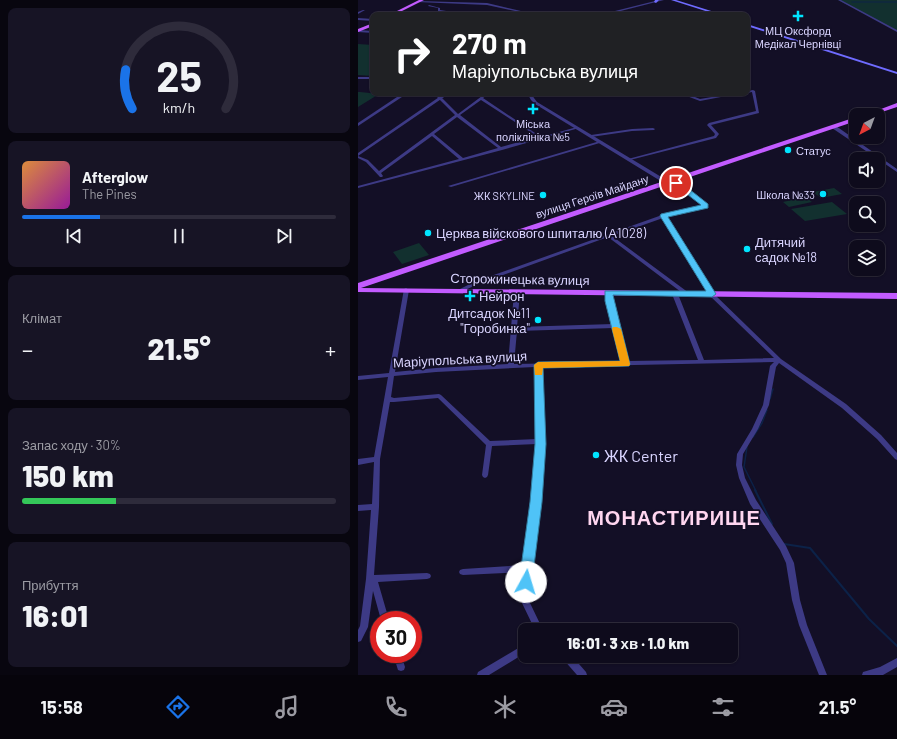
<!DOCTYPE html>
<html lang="uk">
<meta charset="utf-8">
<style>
body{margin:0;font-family:Barlow,sans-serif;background:#171425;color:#f1f3f6;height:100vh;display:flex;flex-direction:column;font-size:15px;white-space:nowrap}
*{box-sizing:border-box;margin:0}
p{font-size:13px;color:#9b9ba3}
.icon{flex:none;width:22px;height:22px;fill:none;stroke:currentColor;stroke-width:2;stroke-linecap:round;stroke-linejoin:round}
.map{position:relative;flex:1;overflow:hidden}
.panel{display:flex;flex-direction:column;gap:8px;padding:8px;background:#08060f;width:358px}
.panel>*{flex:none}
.top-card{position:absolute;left:12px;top:12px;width:380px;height:84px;border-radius:8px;box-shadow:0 1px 3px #0004,0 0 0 1px #2e2b3b;background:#202124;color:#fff;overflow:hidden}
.needle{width:26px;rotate:221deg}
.tools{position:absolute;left:491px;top:108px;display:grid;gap:8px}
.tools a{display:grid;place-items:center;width:36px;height:36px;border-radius:8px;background:#0e0b1c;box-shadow:0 1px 3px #0004,0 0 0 1px #2e2b3b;font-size:20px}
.speed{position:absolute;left:12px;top:611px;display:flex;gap:8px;font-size:20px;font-weight:700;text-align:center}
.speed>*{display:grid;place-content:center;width:52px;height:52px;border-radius:50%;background:#0e0b1c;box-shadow:0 1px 3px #0004,0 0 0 1px #2e2b3b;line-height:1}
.speed .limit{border:6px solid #d22;background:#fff;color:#111}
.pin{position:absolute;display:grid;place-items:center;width:34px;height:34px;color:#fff;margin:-17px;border:2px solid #fff;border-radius:50%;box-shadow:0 1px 4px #0007}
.me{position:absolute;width:44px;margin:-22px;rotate:6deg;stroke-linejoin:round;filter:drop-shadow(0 0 3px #0008)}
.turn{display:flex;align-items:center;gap:14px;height:84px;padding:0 16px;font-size:18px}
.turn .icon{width:52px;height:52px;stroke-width:2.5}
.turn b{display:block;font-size:28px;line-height:34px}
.big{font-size:30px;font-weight:800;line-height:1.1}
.panel .tile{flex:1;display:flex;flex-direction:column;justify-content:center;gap:6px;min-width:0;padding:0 14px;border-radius:8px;background:#171425}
.panel .dial{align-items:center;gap:0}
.dial svg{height:104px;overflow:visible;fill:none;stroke:#2e2b3b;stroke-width:7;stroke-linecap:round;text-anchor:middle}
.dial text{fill:#f1f3f6;stroke:none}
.song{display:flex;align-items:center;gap:12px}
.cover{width:48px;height:48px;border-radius:6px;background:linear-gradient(135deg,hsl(30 70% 55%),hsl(300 70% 35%))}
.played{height:4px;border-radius:2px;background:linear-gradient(90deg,#1a73e8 25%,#2e2b3b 25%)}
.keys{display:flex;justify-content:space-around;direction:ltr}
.heat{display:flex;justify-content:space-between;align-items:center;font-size:22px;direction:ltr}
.charge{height:6px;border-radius:3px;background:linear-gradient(90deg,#34c759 30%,#2e2b3b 0)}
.trip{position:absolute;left:160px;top:623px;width:220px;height:40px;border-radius:8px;background:#0e0b1c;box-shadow:0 1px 3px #0004,0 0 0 1px #2e2b3b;font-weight:800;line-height:40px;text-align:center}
.menu{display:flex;height:64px;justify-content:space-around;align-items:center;background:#06040b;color:#9b9ba3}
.menu .icon{width:28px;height:28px}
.menu .on{color:#1a73e8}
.menu b{font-size:18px;color:#f1f3f6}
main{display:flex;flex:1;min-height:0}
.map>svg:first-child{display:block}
.green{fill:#12302f}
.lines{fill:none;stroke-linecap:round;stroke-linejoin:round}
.stream-far2{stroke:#0c2248;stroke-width:1}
.stream-far1{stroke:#0c2248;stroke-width:1.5}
.stream{stroke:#0c2248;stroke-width:2}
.minor{fill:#3d3a85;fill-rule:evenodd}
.tertiary{fill:#3d3a85;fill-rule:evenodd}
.secondary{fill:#6f6bff;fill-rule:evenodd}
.primary{fill:#c25bff;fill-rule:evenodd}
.route{fill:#4fc3f7;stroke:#337fa1}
.slow{fill:#f59e0b}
.poi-dot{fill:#00e5ff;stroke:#130f26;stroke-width:1.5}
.labels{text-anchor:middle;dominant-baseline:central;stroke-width:3.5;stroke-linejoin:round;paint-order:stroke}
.far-poi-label{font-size:11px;fill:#d9d4ff;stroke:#130f26}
.far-street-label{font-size:11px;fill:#d9d4ff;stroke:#130f26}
.poi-label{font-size:13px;fill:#d9d4ff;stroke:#130f26;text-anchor:start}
.street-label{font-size:13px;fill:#d9d4ff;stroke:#130f26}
.near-poi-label{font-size:16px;fill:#d9d4ff;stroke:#130f26;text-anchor:start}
.near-district-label{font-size:20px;font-weight:bold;letter-spacing:1px;fill:#ffd6f0;stroke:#130f26}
</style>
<main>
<section class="panel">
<div class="tile dial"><svg viewBox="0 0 100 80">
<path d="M14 69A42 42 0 1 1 86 69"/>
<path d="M14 69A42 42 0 0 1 9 39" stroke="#1a73e8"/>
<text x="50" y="56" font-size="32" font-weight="700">25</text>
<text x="50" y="72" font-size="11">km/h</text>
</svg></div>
<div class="tile">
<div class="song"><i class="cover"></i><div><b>Afterglow</b><p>The Pines</p></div></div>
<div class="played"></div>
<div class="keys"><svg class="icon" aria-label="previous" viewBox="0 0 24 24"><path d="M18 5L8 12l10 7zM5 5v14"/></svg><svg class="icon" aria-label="pause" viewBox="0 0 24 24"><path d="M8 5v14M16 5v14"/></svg><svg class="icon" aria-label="next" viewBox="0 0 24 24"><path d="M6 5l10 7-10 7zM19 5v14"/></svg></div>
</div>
<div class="tile"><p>Клімат</p>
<div class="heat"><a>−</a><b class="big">21.5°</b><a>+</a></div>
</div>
<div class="tile"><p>Запас ходу · 30%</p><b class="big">150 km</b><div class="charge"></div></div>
<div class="tile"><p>Прибуття</p><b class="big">16:01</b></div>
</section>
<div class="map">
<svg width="539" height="675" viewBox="0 0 539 675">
<rect width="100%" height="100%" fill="#130f26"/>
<path class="green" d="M 480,0 L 539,0 L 539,31 Z
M 0,44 L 15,45 L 15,76 L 0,75 Z
M 0,92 L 2,92 L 21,94 L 0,107 Z
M 476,188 L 484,194 L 463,198 L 455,192 Z
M 447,197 L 454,202 L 431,207 L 425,202 Z
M 474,202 L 489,214 L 447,221 L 433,209 Z
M 61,243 L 71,255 L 44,264 L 35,252 Z"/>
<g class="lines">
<path class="stream-far2" d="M 494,2 L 539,2"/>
<path class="stream-far1" d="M 412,399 L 415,389
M 395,437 L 404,423 L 409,410
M 389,447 L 386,467 L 398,491"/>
<path class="stream" d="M 397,490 L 414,524
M 426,544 L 452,548 L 511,619 L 539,646"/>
<path class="minor" d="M 480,0 L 483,0 L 539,30 L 539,32 Z
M 60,1 L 129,3 L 180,15 L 176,15 L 129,5 L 59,2 Z
M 71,5 L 82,8 L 82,10 L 113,15 L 81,12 L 80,11 L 80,8 L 70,6 Z
M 5,10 L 7,10 L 0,14 L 0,12 Z
M 0,18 L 15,19 L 15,21 L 0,20 Z
M 0,77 L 15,77 L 15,79 L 0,79 Z
M 395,90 L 397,91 L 401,113 L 353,125 L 361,134 L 358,138 L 272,160 L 270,159 L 356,136 L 357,134 L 349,125 L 351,123 L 398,111 L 394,92 L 389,93 L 389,91 Z
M 75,93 L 79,93 L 100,114 L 128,93 L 132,93 L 125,98 L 183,137 L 219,127 L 221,128 L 144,150 L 0,188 L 0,186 L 101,159 L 74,136 L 23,173 L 25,176 L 24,177 L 22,177 L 8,162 L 0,158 L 0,156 L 10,160 L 21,171 L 97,115 ZM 123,100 L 180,137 L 143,147 L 102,115 ZM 99,117 L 140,148 L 105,158 L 76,134 Z
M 327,93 L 342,99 L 377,93 L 384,93 L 342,101 L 326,95 L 326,93 Z
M 295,128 L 297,129 L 296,130 L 274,131 L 233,137 L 231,136 L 233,135 L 274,129 Z
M 242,141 L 245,142 L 93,187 L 90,186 Z
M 311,181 L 319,182 L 349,204 L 348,207 L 309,217 L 355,293 L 423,359 L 488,404 L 523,435 L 539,453 L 539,460 L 537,459 L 519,439 L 484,408 L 421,363 L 418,367 L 411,405 L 400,429 L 385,454 L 384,465 L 387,478 L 398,500 L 428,546 L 436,563 L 442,600 L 449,625 L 469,675 L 461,675 L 441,625 L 434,600 L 428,563 L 422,550 L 392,504 L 381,478 L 378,465 L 379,454 L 394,429 L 405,405 L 412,366 L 416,362 L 183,367 L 185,444 L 182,502 L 170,595 L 172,603 L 185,630 L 177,630 L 164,603 L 162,595 L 165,572 L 105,575 L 102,574 L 101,572 L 102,570 L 105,569 L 166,565 L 174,502 L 179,444 L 134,446 L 130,475 L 129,477 L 127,478 L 125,477 L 124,475 L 128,445 L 80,398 L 36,402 L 32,402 L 22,459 L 21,507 L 16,575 L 69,573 L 72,574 L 73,576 L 72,578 L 69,579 L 20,582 L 31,620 L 23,620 L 15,591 L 10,627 L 3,641 L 0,642 L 0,630 L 2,626 L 8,579 L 13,510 L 0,511 L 0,505 L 14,504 L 16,462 L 0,465 L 0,459 L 16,457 L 30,377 L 0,380 L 0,376 L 31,373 L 46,289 L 48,288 L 51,290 L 37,372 L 78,368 L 150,364 L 156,292 L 159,290 L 162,292 L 159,327 L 255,324 L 248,301 L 247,293 L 248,292 L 252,292 L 270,361 L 340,360 L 314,294 L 317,292 L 320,294 L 346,360 L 416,358 L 351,295 L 305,218 L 254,236 L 331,293 L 332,294 L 331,295 L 327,295 L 250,237 L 120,284 L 103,292 L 101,293 L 98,291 L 116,282 L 304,215 L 345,205 L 317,184 L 311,183 ZM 256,328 L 264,362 L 156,364 L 159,331 ZM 177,367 L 179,439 L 132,441 L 83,395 L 81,394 L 36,398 L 33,397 L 36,376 L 78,372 Z
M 167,644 L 167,653 L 131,675 L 119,675 L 120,672 Z
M 35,654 L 43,654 L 47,667 L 46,670 L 43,671 L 40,670 Z
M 204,656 L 214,656 L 228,672 L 229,675 L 219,675 L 205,659 Z
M 539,658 L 539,667 L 525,675 L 504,675 L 505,672 L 522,667 Z"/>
<path class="tertiary" d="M 301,0 L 306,0 L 247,15 L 241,15 Z
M 0,30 L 15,31 L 15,33 L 0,32 Z
M 45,93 L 50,93 L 0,126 L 0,123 Z
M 87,93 L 92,93 L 0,156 L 0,153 Z
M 169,93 L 173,93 L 176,98 L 179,102 L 305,178 L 315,182 L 312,184 L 301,180 L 177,104 L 173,100 Z
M 474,126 L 478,126 L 539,169 L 539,172 L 474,128 Z"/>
<path class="secondary" d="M 297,0 L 301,0 L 298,3 L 296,2 Z
M 313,0 L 318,0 L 366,15 L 360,15 Z
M 389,24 L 539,72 L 539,74 L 389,26 Z"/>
<path class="primary" d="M 61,0 L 66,0 L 36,15 L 31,15 Z
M 15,23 L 15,26 L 0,32 L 0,29 Z
M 539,103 L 539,107 L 515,115 L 507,115 Z
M 498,117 L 498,121 L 3,288 L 539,293 L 539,299 L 0,292 L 0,283 Z"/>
</g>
<path class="route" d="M 316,181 L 321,181 L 350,204 L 350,208 L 310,217 L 358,294 L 354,297 L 255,295 L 272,364 L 271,366 L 185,368 L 188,444 L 184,502 L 174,582 L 172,586 L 168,587 L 163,586 L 161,582 L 172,502 L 177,444 L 176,365 L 180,362 L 262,361 L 247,301 L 247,291 L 348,291 L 302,216 L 303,214 L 343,205 L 316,184 Z"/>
<path class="slow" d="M 255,327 L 259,327 L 263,329 L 272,364 L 271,366 L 185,368 L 184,375 L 177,375 L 176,365 L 180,362 L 262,361 L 254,329 Z"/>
<g class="poi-dot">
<path d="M438 10h4v4h4v4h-4v4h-4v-4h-4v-4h4z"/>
<path d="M173 103h4v4h4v4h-4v4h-4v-4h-4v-4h4z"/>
<circle cx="430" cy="150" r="4"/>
<circle cx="465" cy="194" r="4"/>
<circle cx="185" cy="195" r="4"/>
<circle cx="70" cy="233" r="4"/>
<circle cx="389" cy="249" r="4"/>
<path d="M110 290h4v4h4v4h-4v4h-4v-4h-4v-4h4z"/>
<circle cx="180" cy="320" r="4"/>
<circle cx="238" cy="455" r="4"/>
</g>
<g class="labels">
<g class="far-poi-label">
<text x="440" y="30">МЦ Оксфорд<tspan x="440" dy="13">Медікал Чернівці</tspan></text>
<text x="175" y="123">Міська<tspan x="175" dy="13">поліклініка №5</tspan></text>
<text x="438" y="150" text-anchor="start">Статус</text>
<text x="457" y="194" text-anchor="end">Школа №33</text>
<text x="177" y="195" text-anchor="end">ЖК SKYLINE</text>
</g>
<g class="far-street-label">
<text transform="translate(234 196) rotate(-18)">вулиця Героїв Майдану</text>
</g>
<g class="poi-label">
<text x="78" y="233">Церква війскового шпиталю (А1028)</text>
<text x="397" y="242">Дитячий<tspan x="397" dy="15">садок №18</tspan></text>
<text x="121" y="296">Нейрон</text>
<text x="172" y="313" text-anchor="end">Дитсадок №11<tspan x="172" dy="15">"Горобинка"</tspan></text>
</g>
<g class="street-label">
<text transform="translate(162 279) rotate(1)">Сторожинецька вулиця</text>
<text transform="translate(102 359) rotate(-3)">Маріупольська вулиця</text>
</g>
<g class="near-poi-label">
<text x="246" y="455">ЖК Center</text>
</g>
<g class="near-district-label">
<text x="316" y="517">МОНАСТИРИЩЕ</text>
</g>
</g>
</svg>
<div class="tools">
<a><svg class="needle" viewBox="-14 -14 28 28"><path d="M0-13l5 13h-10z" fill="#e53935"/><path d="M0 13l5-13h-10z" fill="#9b9ba3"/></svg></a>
<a><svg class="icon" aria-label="sound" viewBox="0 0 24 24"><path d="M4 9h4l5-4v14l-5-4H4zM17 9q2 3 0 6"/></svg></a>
<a><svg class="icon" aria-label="search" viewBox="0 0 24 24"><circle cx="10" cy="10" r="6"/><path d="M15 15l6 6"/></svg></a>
<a><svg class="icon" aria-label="layers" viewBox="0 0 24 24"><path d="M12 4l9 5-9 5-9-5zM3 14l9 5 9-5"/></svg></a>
</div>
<div class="speed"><div class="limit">30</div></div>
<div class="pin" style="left:318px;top:183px;background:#d93025"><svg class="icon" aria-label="arrive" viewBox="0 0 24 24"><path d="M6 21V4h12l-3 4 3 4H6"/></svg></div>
<svg class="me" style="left:168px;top:582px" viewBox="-20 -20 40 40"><circle r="19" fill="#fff"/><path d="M0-13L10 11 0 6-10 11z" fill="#4fc3f7"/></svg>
<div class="trip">16:01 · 3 хв · 1.0 km</div>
<div class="top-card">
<div class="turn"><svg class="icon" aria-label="right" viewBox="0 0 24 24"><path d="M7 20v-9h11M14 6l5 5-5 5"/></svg><div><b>270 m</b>Маріупольська вулиця</div></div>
</div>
</div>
</main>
<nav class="menu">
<b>15:58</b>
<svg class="icon on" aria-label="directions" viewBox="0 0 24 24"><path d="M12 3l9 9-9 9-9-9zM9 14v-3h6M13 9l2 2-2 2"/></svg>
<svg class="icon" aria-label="music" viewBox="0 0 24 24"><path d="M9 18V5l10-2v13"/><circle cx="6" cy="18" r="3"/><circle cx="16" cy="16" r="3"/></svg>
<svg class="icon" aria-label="phone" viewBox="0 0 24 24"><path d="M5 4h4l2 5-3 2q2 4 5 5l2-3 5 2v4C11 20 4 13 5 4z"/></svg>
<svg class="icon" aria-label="climate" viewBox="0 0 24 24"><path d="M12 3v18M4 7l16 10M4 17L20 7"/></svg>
<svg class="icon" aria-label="car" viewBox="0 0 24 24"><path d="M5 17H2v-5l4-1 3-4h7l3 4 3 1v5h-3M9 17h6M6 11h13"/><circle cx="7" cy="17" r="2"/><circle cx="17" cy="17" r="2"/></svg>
<svg class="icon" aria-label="filters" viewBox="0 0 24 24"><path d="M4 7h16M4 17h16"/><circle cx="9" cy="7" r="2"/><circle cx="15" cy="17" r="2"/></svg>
<b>21.5°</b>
</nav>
